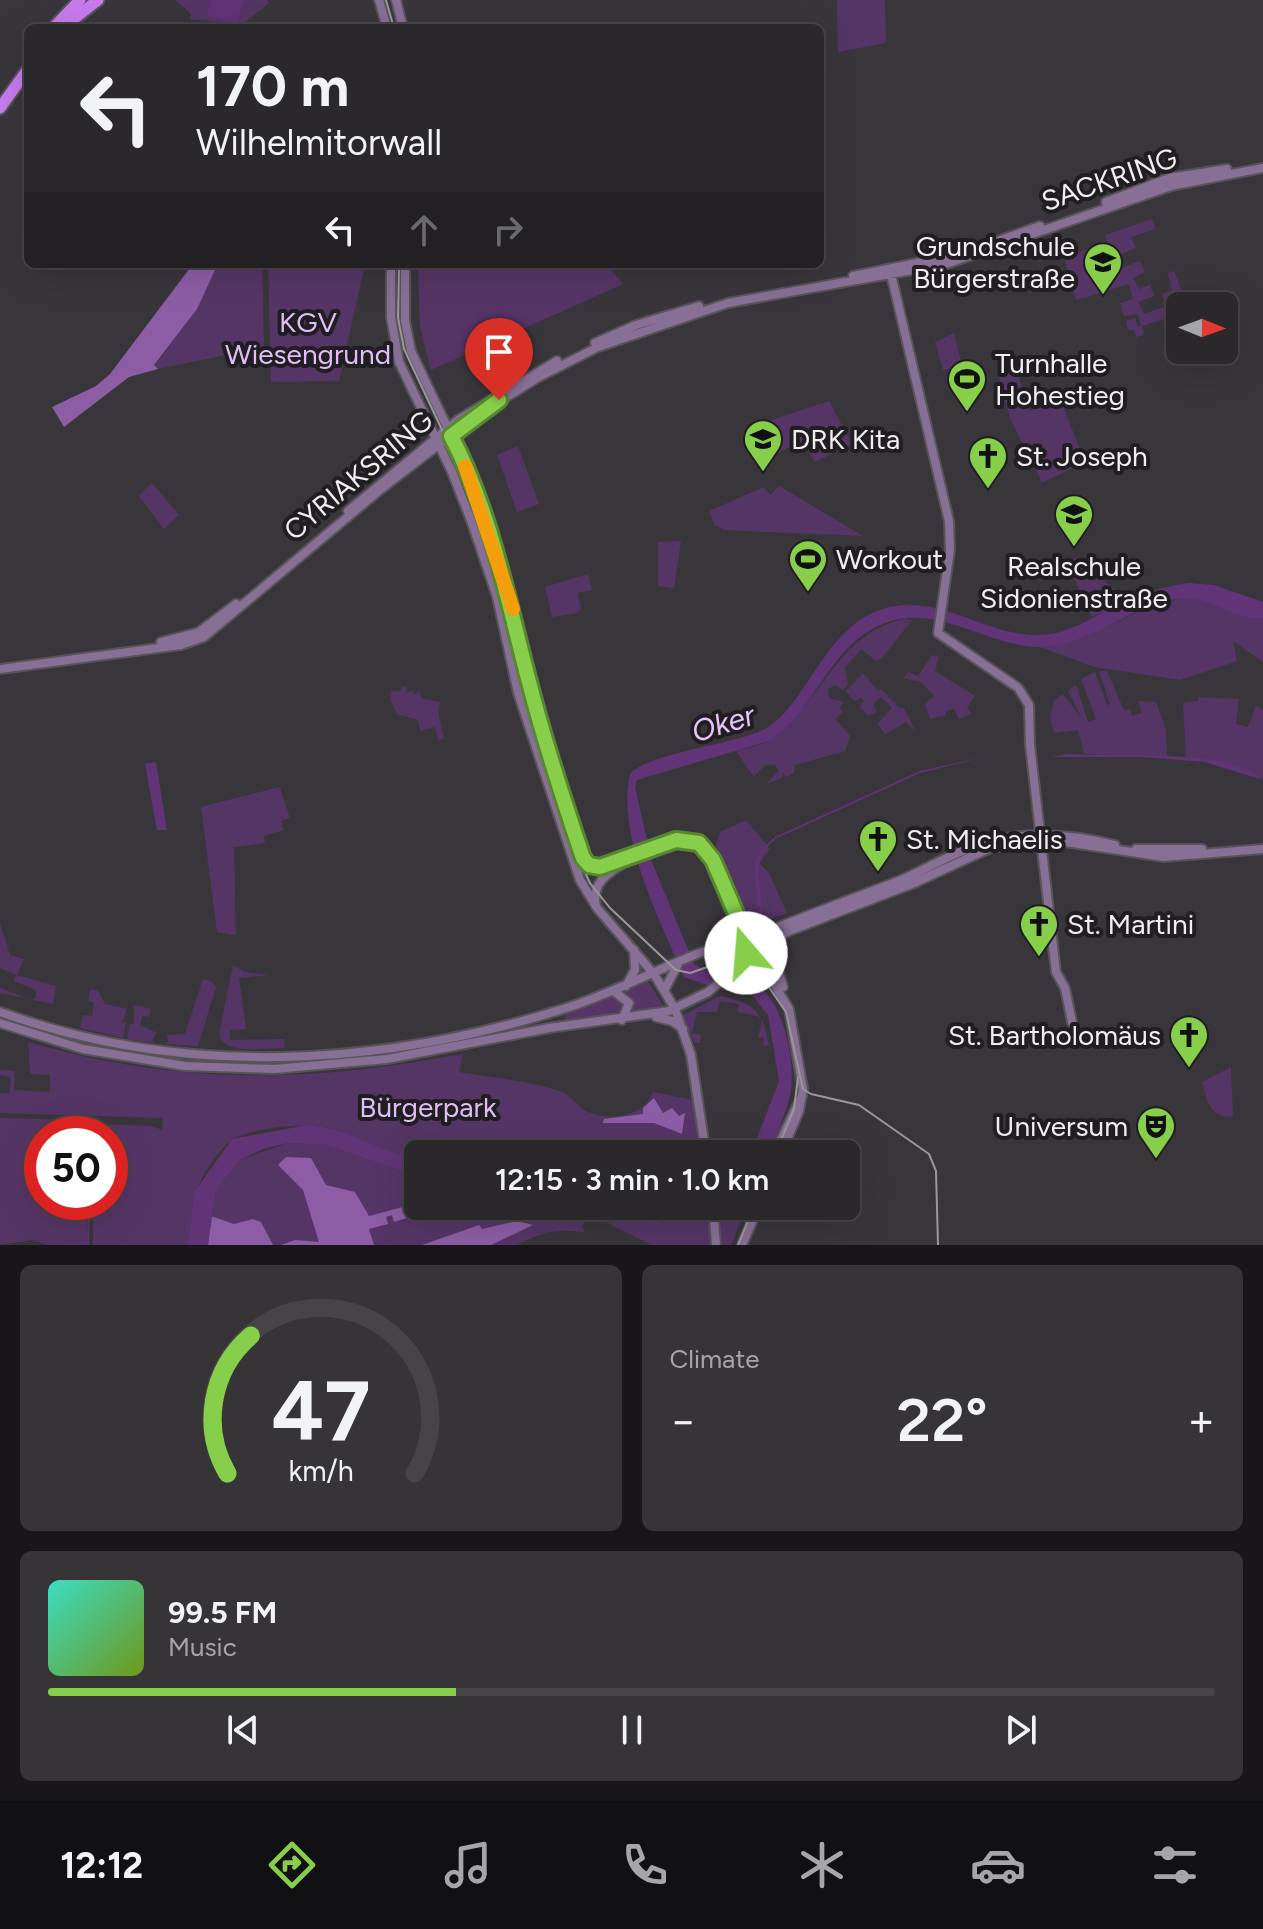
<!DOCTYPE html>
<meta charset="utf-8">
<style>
body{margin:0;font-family:Figtree,sans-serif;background:#373438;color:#f1f3f6;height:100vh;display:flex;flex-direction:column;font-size:30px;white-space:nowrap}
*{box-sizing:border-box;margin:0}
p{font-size:26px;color:#a6a6a9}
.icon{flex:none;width:44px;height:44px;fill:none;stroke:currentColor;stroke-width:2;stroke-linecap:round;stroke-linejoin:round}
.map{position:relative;height:1245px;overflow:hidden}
.side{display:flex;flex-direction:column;gap:20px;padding:20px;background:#181618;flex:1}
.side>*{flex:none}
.hud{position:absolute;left:24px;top:24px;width:800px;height:244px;border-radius:12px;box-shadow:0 8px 32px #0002,0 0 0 2px #474448;background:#2b282c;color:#f1f3f6;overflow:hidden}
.needle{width:52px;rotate:91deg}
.buttons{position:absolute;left:1166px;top:292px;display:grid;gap:16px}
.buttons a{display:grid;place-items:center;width:72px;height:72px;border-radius:12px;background:#2b282c;box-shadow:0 8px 32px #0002,0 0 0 2px #474448;font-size:40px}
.speed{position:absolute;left:24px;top:1116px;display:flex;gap:16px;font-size:40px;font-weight:700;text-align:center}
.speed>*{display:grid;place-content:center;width:104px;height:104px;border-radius:50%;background:#2b282c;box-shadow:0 8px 32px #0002,0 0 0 2px #474448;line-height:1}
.speed .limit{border:12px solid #d22;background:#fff;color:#111}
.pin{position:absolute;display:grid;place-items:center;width:68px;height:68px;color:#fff;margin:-82px -34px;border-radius:50% 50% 50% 0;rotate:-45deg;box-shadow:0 0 8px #0007}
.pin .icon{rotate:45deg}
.me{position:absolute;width:88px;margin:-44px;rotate:342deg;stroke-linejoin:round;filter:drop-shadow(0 0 6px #0008)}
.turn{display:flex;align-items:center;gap:28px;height:168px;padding:0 40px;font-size:36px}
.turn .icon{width:104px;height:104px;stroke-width:2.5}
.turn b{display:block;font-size:56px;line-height:68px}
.lanes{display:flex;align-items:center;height:76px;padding:0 40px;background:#0003;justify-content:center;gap:40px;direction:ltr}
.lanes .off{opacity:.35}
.big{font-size:60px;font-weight:600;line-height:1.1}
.side .tile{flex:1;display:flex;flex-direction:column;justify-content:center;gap:12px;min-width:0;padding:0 28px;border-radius:12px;background:#373438}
.side .dial{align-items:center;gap:0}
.dial svg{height:208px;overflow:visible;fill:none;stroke:#474448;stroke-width:7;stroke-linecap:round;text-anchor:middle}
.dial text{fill:#f1f3f6;stroke:none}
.song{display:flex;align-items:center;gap:24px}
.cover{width:96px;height:96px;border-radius:12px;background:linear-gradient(135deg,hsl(170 70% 55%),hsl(80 70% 35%))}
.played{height:8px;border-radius:4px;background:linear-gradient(90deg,#87cf4a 35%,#474448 35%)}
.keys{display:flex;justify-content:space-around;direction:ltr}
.heat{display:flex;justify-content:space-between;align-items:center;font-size:44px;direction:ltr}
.side .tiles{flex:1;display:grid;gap:20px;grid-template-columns:1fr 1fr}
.tile:last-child{grid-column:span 2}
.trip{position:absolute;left:404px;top:1140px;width:456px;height:80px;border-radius:12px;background:#2b282c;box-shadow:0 8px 32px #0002,0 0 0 2px #474448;font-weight:600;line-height:80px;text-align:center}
.menu{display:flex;height:128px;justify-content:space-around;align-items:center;background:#111012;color:#a6a6a9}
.menu .icon{width:56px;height:56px}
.menu .active{color:#87cf4a}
.menu b{font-size:36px;color:#f1f3f6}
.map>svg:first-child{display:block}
.green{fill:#553566}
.forest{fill:#8c5da4}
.water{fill:#613377}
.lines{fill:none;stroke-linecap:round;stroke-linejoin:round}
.stream{stroke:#613377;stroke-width:2}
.secondary-casing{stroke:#575358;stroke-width:12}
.highway-casing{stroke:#575358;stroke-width:15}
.secondary{stroke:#886f95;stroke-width:8}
.highway{stroke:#c67aec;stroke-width:11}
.tram{stroke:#9a979b;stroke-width:2}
.route-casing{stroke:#588730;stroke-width:20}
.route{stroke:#87cf4a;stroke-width:14}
.slow{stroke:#f59e0b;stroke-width:14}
.labels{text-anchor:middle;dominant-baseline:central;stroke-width:8;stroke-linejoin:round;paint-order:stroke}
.street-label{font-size:28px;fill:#f0eef1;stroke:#201e21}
.poi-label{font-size:28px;fill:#f0eef1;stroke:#201e21;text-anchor:start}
.park-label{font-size:28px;fill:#e1bcf6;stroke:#201e21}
.water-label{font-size:30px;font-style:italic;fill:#e7c2fc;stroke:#201e21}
</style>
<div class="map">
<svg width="1263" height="1245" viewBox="0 0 1263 1245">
<rect width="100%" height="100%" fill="#39363b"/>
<path class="green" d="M 176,0 L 267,0 L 269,3 L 243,24 L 190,19 L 191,14 Z
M 837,0 L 885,0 L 886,43 L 838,52 Z
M 1152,219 L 1156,229 L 1131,237 L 1136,248 L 1118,255 L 1121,268 L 1140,261 L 1145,272 L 1133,278 L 1139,289 L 1150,285 L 1154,296 L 1138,302 L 1144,314 L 1166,306 L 1162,294 L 1172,290 L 1168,273 L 1174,271 L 1188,306 L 1180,306 L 1180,314 L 1142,326 L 1144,335 L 1136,337 L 1134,330 L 1128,330 L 1126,321 L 1135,318 L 1138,327 L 1141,326 L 1138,314 L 1124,316 L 1120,303 L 1133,299 L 1129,284 L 1076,300 L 1064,258 L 1107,242 L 1110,250 L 1105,235 Z
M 218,264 L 262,264 L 264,347 L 158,369 L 154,366 L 197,309 Z
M 268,264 L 365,264 L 339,381 L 271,382 Z
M 437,264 L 607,264 L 623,284 L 431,370 L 420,328 L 418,270 Z
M 954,333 L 962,366 L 943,370 L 935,342 Z
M 1017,371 L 1029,411 L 1059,396 L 1085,462 L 1042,483 L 1010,418 L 999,377 Z
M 829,401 L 852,444 L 815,462 L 803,440 L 772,456 L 753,426 Z
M 518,446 L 539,504 L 517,512 L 497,455 Z
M 152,483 L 179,515 L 164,529 L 139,496 Z
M 779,486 L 863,536 L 724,530 L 715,525 L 709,511 L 764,487 L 770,495 Z
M 681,541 L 674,588 L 658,586 L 658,542 Z
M 1077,558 L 1127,600 L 1092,617 L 1073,576 L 1059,565 Z
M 588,574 L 592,590 L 578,593 L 581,608 L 577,613 L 552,617 L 545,587 Z
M 1191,597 L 1263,618 L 1263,662 L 1233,641 L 1237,661 L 1180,680 L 1094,667 L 1040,647 C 1093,641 1137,604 1191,597 Z
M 904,619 L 912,620 L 881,659 L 875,660 L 861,649 L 845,667 L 848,684 L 843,690 L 835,685 L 828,689 L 829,698 L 844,702 L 839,707 L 843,712 L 835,719 L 850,736 L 845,751 L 795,765 L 794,773 L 786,777 L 783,772 L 782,778 L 766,784 L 779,771 L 775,765 L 765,765 L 754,777 L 736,751 C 747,748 762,746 771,739 C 822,702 837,634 904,619 Z
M 932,655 L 939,657 L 935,671 L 975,696 L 967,707 L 972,714 L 959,719 L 954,708 L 945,712 L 946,715 L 930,719 L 925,704 L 934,696 L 921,682 L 904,678 L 908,672 L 918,676 Z
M 1099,671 L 1107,671 L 1124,710 L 1130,709 L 1132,716 L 1142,713 L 1138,701 L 1156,702 L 1166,730 L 1167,757 L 1084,754 L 1078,730 L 1054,733 L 1050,719 L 1054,701 L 1063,694 L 1082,719 L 1068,691 L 1076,685 L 1088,722 L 1096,719 L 1081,679 L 1095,672 L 1107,705 L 1110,704 Z
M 863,673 L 878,691 L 881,689 L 899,708 L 904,708 L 915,731 L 906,722 L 885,734 L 877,724 L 892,708 L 881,697 L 873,704 L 877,712 L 868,716 L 860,707 L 864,701 L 861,698 L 854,701 L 846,691 Z
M 403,686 L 407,687 L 406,693 L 413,690 L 415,695 L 419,690 L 421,698 L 440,702 L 438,711 L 444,739 L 438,740 L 435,727 L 420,731 L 418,720 L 397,714 L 390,700 L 391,691 L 401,691 Z
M 1199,697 L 1239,699 L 1236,724 L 1248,727 L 1256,706 L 1263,710 L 1263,778 L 1234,767 L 1186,758 L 1183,703 L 1198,701 Z
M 280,787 L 290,818 L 281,821 L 284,830 L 264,836 L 265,843 L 234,847 L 236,935 L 217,932 L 201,807 Z
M 746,820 L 770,849 L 759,863 L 769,873 L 787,913 L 753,925 L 748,923 L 716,846 L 720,832 Z
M 0,923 L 10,955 L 24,959 L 17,975 L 56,986 L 53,1004 L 0,993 L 0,988 L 31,1000 L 36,998 L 36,990 L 14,981 L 16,975 L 0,968 Z
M 233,965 L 245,972 L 269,975 L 239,978 L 246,1029 L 230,1030 L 230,1040 L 284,1039 L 285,1048 C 267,1048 224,1056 219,1034 Z
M 203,979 L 211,981 L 216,987 L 198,1046 L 163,1044 L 168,1042 L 167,1035 L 185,1034 Z
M 647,980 L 666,1009 L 631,1013 L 631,1000 L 622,991 Z
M 90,989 L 98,991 L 105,1004 L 127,1009 L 122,1022 L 126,1023 L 123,1038 L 80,1028 L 83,1015 L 92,1016 L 94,1002 L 88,1001 Z
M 612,995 L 627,1003 L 622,1016 L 563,1024 L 567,1011 Z
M 720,996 C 755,1003 763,1011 769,1046 L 763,1045 L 764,1038 L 758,1037 L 762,1020 L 758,1016 L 738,1012 L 739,1004 L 720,1001 L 717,1012 L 697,1012 L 692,1033 L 701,1035 L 700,1043 L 695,1043 L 681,1016 Z
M 134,1005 L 151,1009 L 149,1017 L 142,1016 L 140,1025 L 157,1033 L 152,1040 L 156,1043 L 127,1039 L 130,1024 L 134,1024 Z
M 28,1042 C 182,1086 307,1083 463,1054 L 459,1072 C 487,1077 540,1082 564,1093 C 572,1097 579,1108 588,1112 C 611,1122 644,1116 653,1092 L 698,1101 L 703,1154 C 644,1129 583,1148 522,1154 C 488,1157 452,1154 418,1154 L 418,1160 C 387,1154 361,1138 332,1129 C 309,1122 257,1127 235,1138 C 223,1144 207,1168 201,1180 C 190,1200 198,1225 188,1245 L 93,1245 L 93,1202 L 110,1202 L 110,1134 L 94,1134 L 94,1124 L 152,1126 L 162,1130 L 163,1118 L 0,1113 L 0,1093 L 9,1094 L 11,1077 L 0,1075 L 0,1070 L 15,1071 L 14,1090 L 50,1092 L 50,1075 L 30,1074 Z
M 1231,1067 L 1233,1117 C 1210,1118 1207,1102 1202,1082 Z
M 0,1118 L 88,1120 L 88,1134 L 42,1134 L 42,1202 L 87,1202 L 87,1245 L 48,1245 L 31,1240 L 0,1245 Z
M 288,1143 L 327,1145 L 418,1177 L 418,1206 L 709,1206 L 711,1245 L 651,1245 L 589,1213 L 582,1227 L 586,1233 C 560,1227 539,1233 517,1245 L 208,1245 L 216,1190 L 240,1160 Z
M 716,1206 L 747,1206 L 731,1245 L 718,1245 Z"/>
<path class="forest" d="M 193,264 L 218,264 L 197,309 L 154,365 L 158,369 L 129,377 L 64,427 L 52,407 L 96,386 L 110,374 Z
M 654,1098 L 663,1113 L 672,1108 L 679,1116 L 685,1113 L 682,1134 L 654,1123 L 603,1123 L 604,1119 L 643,1114 L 643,1108 Z
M 286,1157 L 311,1158 L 326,1185 L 355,1192 L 369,1216 L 418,1203 L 418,1206 L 444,1206 L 394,1222 L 392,1215 L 386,1217 L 388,1224 L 369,1229 L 374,1245 L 281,1245 L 295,1240 L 319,1242 L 303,1190 L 278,1165 Z
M 211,1216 L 234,1224 L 253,1219 L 261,1222 L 273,1245 L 208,1245 Z
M 517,1221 L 533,1225 L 491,1245 L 422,1245 L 479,1225 L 482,1229 Z"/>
<path class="water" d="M 211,0 L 243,0 L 237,23 L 207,16 Z
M 1189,583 L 1214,585 L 1263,602 L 1263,618 C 1234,621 1213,594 1176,599 C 1129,606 1088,647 1040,647 C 987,647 934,600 880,625 C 828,648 815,712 769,741 L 637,780 L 635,787 L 652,862 L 694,964 L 712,974 L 759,986 C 784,1006 795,1059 791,1090 C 787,1111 777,1135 768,1154 L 751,1154 L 779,1081 L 768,1015 L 751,994 L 719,989 L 684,977 C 660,920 616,836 630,774 C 646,754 732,744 761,731 C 804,712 821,633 877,611 C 936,588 985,638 1042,635 C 1071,634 1099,613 1125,601 C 1145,592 1167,586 1189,583 Z
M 1067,754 C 1111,757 1234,748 1263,780 L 1205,762 L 1143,757 L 1051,757 Z
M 984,757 L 920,773 L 775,839 C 748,863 762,886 763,917 L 759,917 C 760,883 741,865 775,837 L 920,771 Z
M 156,762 L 167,830 L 157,830 L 145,764 Z
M 307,1125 C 345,1127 380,1152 418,1160 L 418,1177 L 327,1145 L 288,1143 L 263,1149 L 240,1160 L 216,1190 L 208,1245 L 188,1245 L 195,1191 L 232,1139 Z
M 593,1140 L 679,1144 L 703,1154 L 523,1154 Z
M 610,1206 L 664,1206 L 659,1224 C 641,1224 629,1217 610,1206 Z"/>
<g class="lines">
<path class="stream" d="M 89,1134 L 89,1124
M 88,1245 L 89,1202"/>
<g class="secondary-casing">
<path id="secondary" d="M 379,0 L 387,28
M 396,0 L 403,28
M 1106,202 L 1169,178 L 1227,169
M 391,264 L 391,317 L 399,362 L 452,472 L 472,523 L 497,597 L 518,693 L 580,880 L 597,908 L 654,974 L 675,1009 L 691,1055 L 706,1154
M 405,264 L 405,321 L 411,351 L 461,456 L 476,497 L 511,603 L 543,737 L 583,858 L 591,866 L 603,867 L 680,840 L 699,843 L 710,856 L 737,922 L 789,1009 L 803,1089 L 799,1111 L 781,1154
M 891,274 L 949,521 L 950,550 L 938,633 L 1017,687
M 853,276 L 961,254 L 1040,226
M 595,343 L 636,325 L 699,306
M 348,511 L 458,420 L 557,361
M 161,642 L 199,632 L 236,604
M 0,669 L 181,645 L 204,637 L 381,489 L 476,416 L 537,378 L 598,347 L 728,303 L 946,264 L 1171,186 L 1263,168
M 1019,689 L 1029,705 L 1030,745 L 1056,972 L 1065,988 L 1072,1022
M 1136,849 L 1202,849
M 596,906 C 591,885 606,874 622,864
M 775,939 L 773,953 L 783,987
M 714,950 L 735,953 L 765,967
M 626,986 L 635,970 L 634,950
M 665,989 L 679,962
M 615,992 L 629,1003 L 622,1020
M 0,1012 C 183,1078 379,1067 563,1009 C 609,995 651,972 697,954 C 729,942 762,934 794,921 C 829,907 865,894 901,880 C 925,870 947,856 972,847 C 1017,830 1069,833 1115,845
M 656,1017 L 672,1021 L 683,1029
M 0,1023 L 83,1049 L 185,1066 L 274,1069 L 387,1059 L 549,1028 L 669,1011 L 708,992 L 755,952 L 789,931 L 912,884 L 992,847 L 1066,842 L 1164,857 L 1263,849
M 774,1154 L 802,1096
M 713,1206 L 716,1245
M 742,1245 L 759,1206"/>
</g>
<g class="highway-casing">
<path id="highway" d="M 65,26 L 98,0
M 53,28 L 80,0
M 0,108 L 28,69"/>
</g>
<use href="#secondary" class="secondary"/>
<use href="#highway" class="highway"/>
<path class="tram" d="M 386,0 L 394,28
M 399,264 L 398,318 L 404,349 L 450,447 L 499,579 L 527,699 L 580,862 L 590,883 L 610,908 L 676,970 L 690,973 L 731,959 L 757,970 L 786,1012 L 803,1089 L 811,1094 L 859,1105 L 929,1154 L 936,1171 L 938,1245
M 775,1154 L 794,1109 L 798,1077
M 738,1245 L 754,1206"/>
</g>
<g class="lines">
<g class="route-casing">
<path id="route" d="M 499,400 L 451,436 C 491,512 507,599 529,682 C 544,741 563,799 583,858 L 589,865 L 600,867 L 676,840 L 699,843 L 713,860 L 747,939 L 746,953"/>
</g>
<use href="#route" class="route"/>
<path class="slow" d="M 465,466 L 513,609"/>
</g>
<defs>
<g id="school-pin" transform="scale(2)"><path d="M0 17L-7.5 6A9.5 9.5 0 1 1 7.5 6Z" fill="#87cf4a" stroke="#201e21"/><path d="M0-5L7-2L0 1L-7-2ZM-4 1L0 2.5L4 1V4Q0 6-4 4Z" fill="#111"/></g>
<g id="stadium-pin" transform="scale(2)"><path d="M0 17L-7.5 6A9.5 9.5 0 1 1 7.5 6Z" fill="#87cf4a" stroke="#201e21"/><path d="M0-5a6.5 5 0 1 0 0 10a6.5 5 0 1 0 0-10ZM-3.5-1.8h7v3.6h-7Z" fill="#111"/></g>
<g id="church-pin" transform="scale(2)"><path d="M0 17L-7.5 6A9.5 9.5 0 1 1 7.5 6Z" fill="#87cf4a" stroke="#201e21"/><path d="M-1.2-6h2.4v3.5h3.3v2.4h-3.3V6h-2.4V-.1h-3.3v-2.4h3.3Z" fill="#111"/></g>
<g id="theatre-pin" transform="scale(2)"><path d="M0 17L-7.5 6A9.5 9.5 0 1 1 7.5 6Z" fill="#87cf4a" stroke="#201e21"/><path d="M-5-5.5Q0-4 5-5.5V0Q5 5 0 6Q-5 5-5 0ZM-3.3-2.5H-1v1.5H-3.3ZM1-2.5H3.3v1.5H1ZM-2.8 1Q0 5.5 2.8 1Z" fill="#111"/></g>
</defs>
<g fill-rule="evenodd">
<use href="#school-pin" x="1103" y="262"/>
<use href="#stadium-pin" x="967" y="379"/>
<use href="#school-pin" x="763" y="439"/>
<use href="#church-pin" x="988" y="456"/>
<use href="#school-pin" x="1074" y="514"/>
<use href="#stadium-pin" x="808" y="559"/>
<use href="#church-pin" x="878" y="839"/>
<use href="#church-pin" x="1039" y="924"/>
<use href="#church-pin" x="1189" y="1035"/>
<use href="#theatre-pin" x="1156" y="1126"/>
</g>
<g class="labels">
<g class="street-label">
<text transform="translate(1109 179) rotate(-19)">SACKRING</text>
<text transform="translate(358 475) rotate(-40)">CYRIAKSRING</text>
</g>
<g class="poi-label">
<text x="1075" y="246" text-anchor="end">Grundschule<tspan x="1075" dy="32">Bürgerstraße</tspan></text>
<text x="995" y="363">Turnhalle<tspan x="995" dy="32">Hohestieg</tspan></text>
<text x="791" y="439">DRK Kita</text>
<text x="1016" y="456">St. Joseph</text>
<text x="836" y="559">Workout</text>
<text x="1074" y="566" text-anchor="middle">Realschule<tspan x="1074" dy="32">Sidonienstraße</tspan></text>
<text x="906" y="839">St. Michaelis</text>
<text x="1067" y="924">St. Martini</text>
<text x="1161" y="1035" text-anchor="end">St. Bartholomäus</text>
<text x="1128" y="1126" text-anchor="end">Universum</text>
</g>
<g class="park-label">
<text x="308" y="322">KGV<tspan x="308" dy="32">Wiesengrund</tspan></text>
<text x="428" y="1107">Bürgerpark</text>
</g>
<g class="water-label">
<text transform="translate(723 723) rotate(-17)">Oker</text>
</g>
</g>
</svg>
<div class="buttons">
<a><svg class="needle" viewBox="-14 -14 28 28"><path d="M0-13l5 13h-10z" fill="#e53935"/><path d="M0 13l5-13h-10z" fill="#a6a6a9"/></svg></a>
</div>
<div class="speed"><div class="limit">50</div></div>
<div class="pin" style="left:499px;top:400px;background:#d93025"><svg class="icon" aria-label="arrive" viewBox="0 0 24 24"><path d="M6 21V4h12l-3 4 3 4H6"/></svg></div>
<svg class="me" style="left:746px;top:953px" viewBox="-20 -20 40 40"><circle r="19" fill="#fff"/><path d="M0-13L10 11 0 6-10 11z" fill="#87cf4a"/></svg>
<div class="trip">12:15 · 3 min · 1.0 km</div>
<div class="hud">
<div class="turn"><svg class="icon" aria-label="left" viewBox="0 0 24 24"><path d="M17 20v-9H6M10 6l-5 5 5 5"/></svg><div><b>170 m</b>Wilhelmitorwall</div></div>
<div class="lanes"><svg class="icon" aria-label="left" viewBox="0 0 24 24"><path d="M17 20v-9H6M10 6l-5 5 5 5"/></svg><svg class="icon off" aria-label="ahead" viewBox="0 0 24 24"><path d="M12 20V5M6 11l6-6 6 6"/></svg><svg class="icon off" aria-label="right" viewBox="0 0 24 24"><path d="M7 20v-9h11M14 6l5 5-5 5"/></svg></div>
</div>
</div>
<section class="side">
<div class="tiles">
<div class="tile dial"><svg viewBox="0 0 100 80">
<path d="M14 69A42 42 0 1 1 86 69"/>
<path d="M14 69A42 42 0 0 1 23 16" stroke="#87cf4a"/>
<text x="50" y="56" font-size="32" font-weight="700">47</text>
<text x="50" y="72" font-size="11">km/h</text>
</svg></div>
<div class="tile"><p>Climate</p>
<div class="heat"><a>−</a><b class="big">22°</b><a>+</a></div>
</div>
<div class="tile">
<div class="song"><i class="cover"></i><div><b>99.5 FM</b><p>Music</p></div></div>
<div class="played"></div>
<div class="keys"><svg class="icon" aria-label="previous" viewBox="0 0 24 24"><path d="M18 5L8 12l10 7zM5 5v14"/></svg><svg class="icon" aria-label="pause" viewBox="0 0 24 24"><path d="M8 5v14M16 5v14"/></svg><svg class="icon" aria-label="next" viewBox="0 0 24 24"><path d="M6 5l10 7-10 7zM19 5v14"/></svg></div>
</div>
</div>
</section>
<nav class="menu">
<b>12:12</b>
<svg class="icon active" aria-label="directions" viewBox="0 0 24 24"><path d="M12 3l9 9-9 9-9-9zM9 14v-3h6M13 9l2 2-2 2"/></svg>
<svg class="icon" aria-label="music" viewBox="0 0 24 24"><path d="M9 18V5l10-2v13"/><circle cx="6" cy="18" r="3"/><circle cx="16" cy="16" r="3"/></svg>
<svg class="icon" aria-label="phone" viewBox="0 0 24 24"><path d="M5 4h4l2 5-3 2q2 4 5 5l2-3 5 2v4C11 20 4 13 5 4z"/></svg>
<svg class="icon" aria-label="climate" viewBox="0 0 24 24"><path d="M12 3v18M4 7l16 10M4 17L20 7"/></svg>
<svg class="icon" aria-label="car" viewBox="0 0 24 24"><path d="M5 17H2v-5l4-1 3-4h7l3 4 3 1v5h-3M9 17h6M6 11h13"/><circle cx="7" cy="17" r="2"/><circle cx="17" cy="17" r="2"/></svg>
<svg class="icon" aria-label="filters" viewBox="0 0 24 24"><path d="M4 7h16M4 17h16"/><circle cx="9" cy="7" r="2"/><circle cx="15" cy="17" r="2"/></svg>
</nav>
